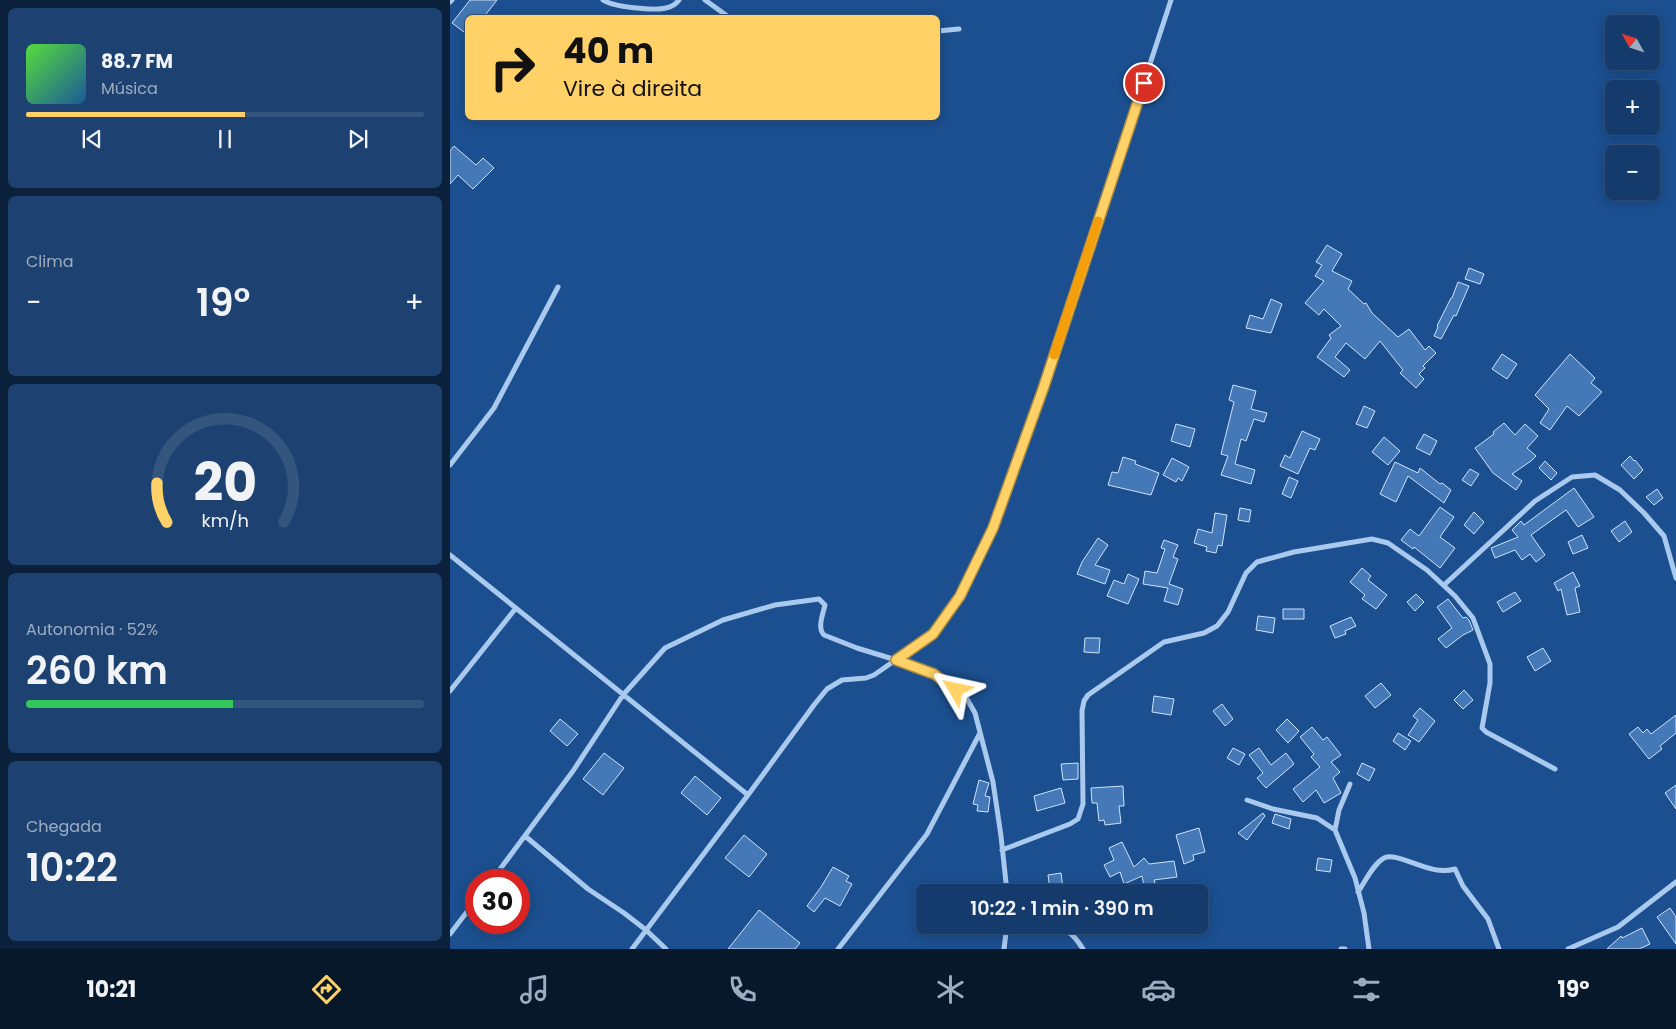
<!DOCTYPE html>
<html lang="pt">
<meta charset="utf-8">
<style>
body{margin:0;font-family:Poppins,sans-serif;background:#1d4271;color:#f1f3f6;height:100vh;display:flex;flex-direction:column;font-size:19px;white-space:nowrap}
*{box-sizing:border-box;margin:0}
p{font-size:16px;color:#9dadc1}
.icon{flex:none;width:28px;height:28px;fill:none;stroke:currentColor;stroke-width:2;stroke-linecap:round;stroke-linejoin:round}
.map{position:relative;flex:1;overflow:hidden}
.sheet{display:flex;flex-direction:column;gap:8px;padding:8px;background:#0b203b;width:450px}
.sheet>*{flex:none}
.top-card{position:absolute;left:15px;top:15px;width:475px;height:105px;border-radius:8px;box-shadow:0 2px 12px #0003,0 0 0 1px #33557e;background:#ffd166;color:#111;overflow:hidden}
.needle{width:32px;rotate:310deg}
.fabs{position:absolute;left:1155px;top:15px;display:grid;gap:10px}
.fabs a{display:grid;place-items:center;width:55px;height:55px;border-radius:8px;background:#143b6b;box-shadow:0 2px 12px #0003,0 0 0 1px #33557e;font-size:25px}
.speed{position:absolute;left:15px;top:869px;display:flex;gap:10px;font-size:25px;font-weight:700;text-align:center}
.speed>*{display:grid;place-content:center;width:65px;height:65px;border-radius:50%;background:#143b6b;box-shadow:0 2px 12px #0003,0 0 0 1px #33557e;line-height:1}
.speed .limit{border:8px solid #d22;background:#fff;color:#111}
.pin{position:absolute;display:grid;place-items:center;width:42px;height:42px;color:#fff;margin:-21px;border:2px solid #fff;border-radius:50%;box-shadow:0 1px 5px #0007}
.me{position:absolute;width:55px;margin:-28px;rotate:306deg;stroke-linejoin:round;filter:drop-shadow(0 0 4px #0008)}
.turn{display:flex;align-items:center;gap:18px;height:105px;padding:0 15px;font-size:22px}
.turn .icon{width:65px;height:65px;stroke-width:2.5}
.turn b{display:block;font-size:35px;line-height:42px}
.big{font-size:38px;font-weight:600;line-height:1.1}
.sheet .card{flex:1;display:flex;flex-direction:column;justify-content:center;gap:8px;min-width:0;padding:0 18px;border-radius:8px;background:#1d4271}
.sheet .dial{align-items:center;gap:0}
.dial svg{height:130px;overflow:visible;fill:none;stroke:#33557e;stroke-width:7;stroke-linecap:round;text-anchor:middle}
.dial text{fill:#f1f3f6;stroke:none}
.song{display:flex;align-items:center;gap:15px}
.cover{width:60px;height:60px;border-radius:8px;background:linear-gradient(135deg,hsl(110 70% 55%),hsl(210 70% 35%))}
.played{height:5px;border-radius:2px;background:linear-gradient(90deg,#ffd166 55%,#33557e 55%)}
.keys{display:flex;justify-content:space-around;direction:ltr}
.heat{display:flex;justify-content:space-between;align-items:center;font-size:28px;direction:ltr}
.charge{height:8px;border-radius:4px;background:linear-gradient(90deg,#34c759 52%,#33557e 0)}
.trip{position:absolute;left:466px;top:884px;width:292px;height:50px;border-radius:8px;background:#143b6b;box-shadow:0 2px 12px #0003,0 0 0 1px #33557e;font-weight:600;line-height:50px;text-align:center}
.tabs{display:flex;height:80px;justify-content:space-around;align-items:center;background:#08182b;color:#9dadc1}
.tabs .icon{width:35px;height:35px}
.tabs .active{color:#ffd166}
.tabs b{font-size:22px;color:#f1f3f6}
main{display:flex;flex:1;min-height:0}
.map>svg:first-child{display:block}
.building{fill:#4478b7;stroke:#cfe3fa}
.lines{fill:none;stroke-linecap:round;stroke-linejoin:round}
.street{stroke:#a9c9ee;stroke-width:5}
.route-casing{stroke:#a68842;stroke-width:12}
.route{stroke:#ffd166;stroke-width:9}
.slow{stroke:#f59e0b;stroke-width:9}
</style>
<main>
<section class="sheet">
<div class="card">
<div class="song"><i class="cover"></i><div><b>88.7 FM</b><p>Música</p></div></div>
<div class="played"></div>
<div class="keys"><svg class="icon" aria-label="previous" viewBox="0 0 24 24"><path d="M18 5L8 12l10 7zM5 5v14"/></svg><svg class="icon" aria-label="pause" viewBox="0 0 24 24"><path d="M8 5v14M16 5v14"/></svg><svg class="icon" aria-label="next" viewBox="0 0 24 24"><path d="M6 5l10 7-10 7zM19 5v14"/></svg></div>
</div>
<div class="card"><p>Clima</p>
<div class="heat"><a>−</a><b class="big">19°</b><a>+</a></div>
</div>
<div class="card dial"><svg viewBox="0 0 100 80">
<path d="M14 69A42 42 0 1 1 86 69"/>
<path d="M14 69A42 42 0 0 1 8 45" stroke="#ffd166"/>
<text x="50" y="56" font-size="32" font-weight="700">20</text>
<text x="50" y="72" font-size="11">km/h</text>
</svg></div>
<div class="card"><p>Autonomia · 52%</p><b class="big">260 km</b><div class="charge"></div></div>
<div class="card"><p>Chegada</p><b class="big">10:22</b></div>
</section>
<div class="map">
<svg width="1226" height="949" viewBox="0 0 1226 949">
<rect width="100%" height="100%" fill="#1b4f8f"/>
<path class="building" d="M 20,0 L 47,0 L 33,18 L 18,18 L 18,35 L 2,23 Z
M 4,146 L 26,165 L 33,158 L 44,168 L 23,189 L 8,175 L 0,184 L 0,151 Z
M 877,245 L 892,254 L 882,271 L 902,281 L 898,289 L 914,304 L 916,303 L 922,313 L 948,337 L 959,329 L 975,350 L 979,346 L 986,353 L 973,366 L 975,368 L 969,374 L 974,379 L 966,388 L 950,373 L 953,370 L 930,341 L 915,359 L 896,343 L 885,357 L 900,370 L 894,377 L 867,357 L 881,338 L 879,335 L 891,326 L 874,309 L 869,315 L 855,303 L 874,281 L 865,276 L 872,265 L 866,262 Z
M 1019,268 L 1034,274 L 1030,284 L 1015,279 Z
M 1008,282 L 1019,286 L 1006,316 L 1004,315 L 991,339 L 984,336 L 988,327 L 987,326 L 1001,298 L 1002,298 Z
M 821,299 L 832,304 L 821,333 L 796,328 L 800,315 L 813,319 Z
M 1052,354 L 1067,364 L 1057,379 L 1042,369 Z
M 1120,354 L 1145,378 L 1141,383 L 1152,392 L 1129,416 L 1117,406 L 1100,430 L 1090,423 L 1099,409 L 1085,395 Z
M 783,385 L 806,391 L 801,409 L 817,413 L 814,422 L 804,419 L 796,441 L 791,439 L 785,464 L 805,470 L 801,484 L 771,475 L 778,456 L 771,454 L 784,402 L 779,400 Z
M 914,406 L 925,411 L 917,428 L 906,424 Z
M 1054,423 L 1065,435 L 1075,424 L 1088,436 L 1077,448 L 1086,456 L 1081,461 L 1062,474 L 1072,481 L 1066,490 L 1043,473 L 1025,448 L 1044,434 L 1043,432 Z
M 726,424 L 745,429 L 740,447 L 721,441 Z
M 852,431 L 870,439 L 865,450 L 860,448 L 848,474 L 830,466 L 835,455 L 840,458 Z
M 974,434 L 987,441 L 980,455 L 966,448 Z
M 934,437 L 950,451 L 938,465 L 922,452 Z
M 1180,456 L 1184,461 L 1185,460 L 1193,470 L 1184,479 L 1171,465 Z
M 673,457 L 686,461 L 685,464 L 709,473 L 701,495 L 658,485 L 662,472 L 668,473 Z
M 722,458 L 739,467 L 732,481 L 728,478 L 726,482 L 713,475 Z
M 1095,461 L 1107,473 L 1101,480 L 1089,468 Z
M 945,462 L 968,473 L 970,468 L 990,484 L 992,483 L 1001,490 L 994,503 L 958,476 L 946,502 L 930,494 Z
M 1020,469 L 1029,474 L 1021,486 L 1012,480 Z
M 839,477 L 848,481 L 841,498 L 832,494 Z
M 1124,488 L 1144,517 L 1128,527 L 1116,510 L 1081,535 L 1095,555 L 1086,562 L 1080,554 L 1072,560 L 1065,550 L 1045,558 L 1041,548 L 1068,537 L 1062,530 L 1071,521 L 1074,525 Z
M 1207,489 L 1213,498 L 1204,505 L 1196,497 Z
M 990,507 L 1004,517 L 990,537 L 1005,548 L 990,568 L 964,547 L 963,549 L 951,540 L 960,529 L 969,536 Z
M 790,508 L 801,510 L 799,522 L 788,520 Z
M 1024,512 L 1034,522 L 1024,534 L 1014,525 Z
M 765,513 L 777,515 L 772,546 L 768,545 L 766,553 L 756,551 L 757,547 L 744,543 L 748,529 L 762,533 Z
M 1175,521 L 1182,532 L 1169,542 L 1161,531 Z
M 1132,535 L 1138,548 L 1123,554 L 1118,542 Z
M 648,538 L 658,545 L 645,565 L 660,570 L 655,584 L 627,574 L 632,562 Z
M 714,540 L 728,545 L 723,557 L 728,559 L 719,584 L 733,589 L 728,605 L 714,601 L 718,588 L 693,584 L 695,571 L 707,573 L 715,549 L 711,548 Z
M 912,568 L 921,576 L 918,580 L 937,595 L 926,609 L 912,599 L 915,595 L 900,582 Z
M 1123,572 L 1130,586 L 1125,588 L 1130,612 L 1117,615 L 1111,589 L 1108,591 L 1104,583 Z
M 678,574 L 689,579 L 678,604 L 657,596 L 664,580 L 674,584 Z
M 1065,592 L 1071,601 L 1053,612 L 1047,602 Z
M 966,594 L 974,602 L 965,611 L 957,602 Z
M 998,599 L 1013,618 L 1016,617 L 1019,620 L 1023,630 L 1013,635 L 996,648 L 988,639 L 1002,628 L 987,607 Z
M 833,609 L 854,609 L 854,619 L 833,619 Z
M 808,616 L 825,618 L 823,633 L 806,630 Z
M 901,617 L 906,626 L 895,631 L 896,634 L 885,638 L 880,626 Z
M 635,638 L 650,638 L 649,653 L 634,652 Z
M 1093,648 L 1101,661 L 1085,671 L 1077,657 Z
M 931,683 L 941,695 L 925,708 L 915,696 Z
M 1014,690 L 1023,700 L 1013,709 L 1004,700 Z
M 704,696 L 724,699 L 721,715 L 702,712 Z
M 772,704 L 783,719 L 775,726 L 763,711 Z
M 970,708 L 985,721 L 969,742 L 958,735 L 968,720 L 963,716 Z
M 1226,715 L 1226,733 L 1210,746 L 1212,749 L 1199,759 L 1179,734 L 1188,727 L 1193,733 L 1197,729 L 1201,734 Z
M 110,719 L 128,734 L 117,746 L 100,731 Z
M 837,719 L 849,731 L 838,743 L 826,730 Z
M 862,727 L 873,740 L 877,737 L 891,755 L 881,762 L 890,772 L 883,778 L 891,793 L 874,803 L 866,790 L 853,802 L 843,789 L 870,767 L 861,757 L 864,754 L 850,737 Z
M 948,733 L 961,741 L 955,750 L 943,741 Z
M 783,748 L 795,754 L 789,765 L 777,758 Z
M 809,748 L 821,765 L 836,753 L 844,764 L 816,788 L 807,778 L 813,773 L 799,755 Z
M 154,753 L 174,768 L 153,795 L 133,779 Z
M 628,763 L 628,779 L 613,780 L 611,764 Z
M 912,763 L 925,769 L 919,781 L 907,774 Z
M 245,776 L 271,798 L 257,815 L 231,793 Z
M 529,780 L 539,783 L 535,796 L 540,797 L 538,812 L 527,811 L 528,805 L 523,804 Z
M 1226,785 L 1226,809 L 1215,793 Z
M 673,786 L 674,806 L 669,806 L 671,823 L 655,825 L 654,820 L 649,821 L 647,803 L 642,803 L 641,788 Z
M 611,788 L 615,803 L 587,811 L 584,796 Z
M 813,813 L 815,816 L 797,840 L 788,833 Z
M 825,814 L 841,819 L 839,829 L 822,823 Z
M 749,828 L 755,852 L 743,855 L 744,860 L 734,864 L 726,835 Z
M 294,835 L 317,854 L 299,877 L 275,858 Z
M 672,842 L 684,867 L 694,858 L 699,864 L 724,861 L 727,877 L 704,880 L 705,883 L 694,886 L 692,876 L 674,884 L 670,872 L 660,877 L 654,865 L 664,860 L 659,848 Z
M 868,858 L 882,860 L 880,872 L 866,870 Z
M 383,867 L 399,876 L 396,881 L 402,884 L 390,906 L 375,898 L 364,912 L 357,906 L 371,887 Z
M 611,873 L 613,888 L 600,890 L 598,875 Z
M 1220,908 L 1226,917 L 1226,944 L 1207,917 Z
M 309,910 L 350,943 L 345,949 L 278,949 Z
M 1192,928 L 1200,944 L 1189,949 L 1157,949 L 1171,936 L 1172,938 Z"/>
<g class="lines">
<path class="street" d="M 153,0 C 163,7 204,11 216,8 C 221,7 226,4 229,0
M 255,0 L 280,18
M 0,2 L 2,0
M 488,31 L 509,29
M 0,465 L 44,408 L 108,287
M 0,555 L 298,795
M 994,585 L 1085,501 L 1122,477 L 1145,475 L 1170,490 L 1194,513 L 1214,536 L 1226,578
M 0,691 L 66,608
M 900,784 L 889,810 L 885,830 L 905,878 L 914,913 L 919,949
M 797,800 L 823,809 L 867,818 L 885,830
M 75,836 L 138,889 L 174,913 L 196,930 L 216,949
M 552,850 L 620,824 L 628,819 L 633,804 L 632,711 L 634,701 L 638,695 L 714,642 L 754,633 L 767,626 L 778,612 L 796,573 L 807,562 L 844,552 L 922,539 L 938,543 L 977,570 L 1005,596 L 1023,618 L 1040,664 L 1040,683 L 1032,728 L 1036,732 L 1105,769
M 42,880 L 123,771 L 173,695 L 215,648 L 273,620 L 325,605 L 369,599 L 375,605 C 373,614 367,628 374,635 L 407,648 L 446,660 L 484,674 L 517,699 L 525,713 L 543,782 L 551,836 L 557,892
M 908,892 C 915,882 923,864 934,858 C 949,851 979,877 1005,869 L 1013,886 L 1038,919 L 1049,949
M 600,925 C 618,930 623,933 633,949
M 0,934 L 26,900
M 182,949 L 298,795 L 364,705 L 377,689 L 392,680 L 416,678 L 424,675 L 483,634 L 510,596 L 543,528 L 593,389 L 721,0
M 388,949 L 477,834 L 530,733
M 554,949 L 557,925
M 891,949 L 895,949
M 1118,949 L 1168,927 L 1226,882"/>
</g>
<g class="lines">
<g class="route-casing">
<path id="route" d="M 506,690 L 484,674 L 446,660 L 483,634 L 510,596 L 543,528 L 593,389 L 694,83"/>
</g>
<use href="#route" class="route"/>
<path class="slow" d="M 604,355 L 648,221"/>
</g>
</svg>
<div class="fabs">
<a><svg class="needle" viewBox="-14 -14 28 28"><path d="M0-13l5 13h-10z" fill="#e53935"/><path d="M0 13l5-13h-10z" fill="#9dadc1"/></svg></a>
<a>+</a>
<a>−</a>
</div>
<div class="speed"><div class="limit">30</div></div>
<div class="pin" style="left:694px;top:83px;background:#d93025"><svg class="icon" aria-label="arrive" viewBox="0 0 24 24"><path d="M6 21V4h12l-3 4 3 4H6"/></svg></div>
<svg class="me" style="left:506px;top:690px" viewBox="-20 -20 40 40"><path d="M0-17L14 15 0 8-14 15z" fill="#ffd166" stroke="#fff" stroke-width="4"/></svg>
<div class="trip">10:22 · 1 min · 390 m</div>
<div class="top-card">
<div class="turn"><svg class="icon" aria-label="right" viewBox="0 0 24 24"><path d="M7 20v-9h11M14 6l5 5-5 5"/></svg><div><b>40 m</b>Vire à direita</div></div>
</div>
</div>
</main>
<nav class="tabs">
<b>10:21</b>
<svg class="icon active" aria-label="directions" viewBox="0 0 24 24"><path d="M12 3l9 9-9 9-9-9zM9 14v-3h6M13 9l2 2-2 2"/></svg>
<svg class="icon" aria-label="music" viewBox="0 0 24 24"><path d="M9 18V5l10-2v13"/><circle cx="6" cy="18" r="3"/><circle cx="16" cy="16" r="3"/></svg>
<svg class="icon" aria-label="phone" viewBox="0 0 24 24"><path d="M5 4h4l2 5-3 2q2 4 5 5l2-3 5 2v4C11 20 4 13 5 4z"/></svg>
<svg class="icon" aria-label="climate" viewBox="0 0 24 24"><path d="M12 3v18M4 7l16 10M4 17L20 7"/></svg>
<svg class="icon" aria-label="car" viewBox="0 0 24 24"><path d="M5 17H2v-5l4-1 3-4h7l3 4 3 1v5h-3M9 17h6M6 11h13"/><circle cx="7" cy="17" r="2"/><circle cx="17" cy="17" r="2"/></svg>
<svg class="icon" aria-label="filters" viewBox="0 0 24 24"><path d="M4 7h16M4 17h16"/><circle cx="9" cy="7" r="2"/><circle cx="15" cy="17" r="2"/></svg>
<b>19°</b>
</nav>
